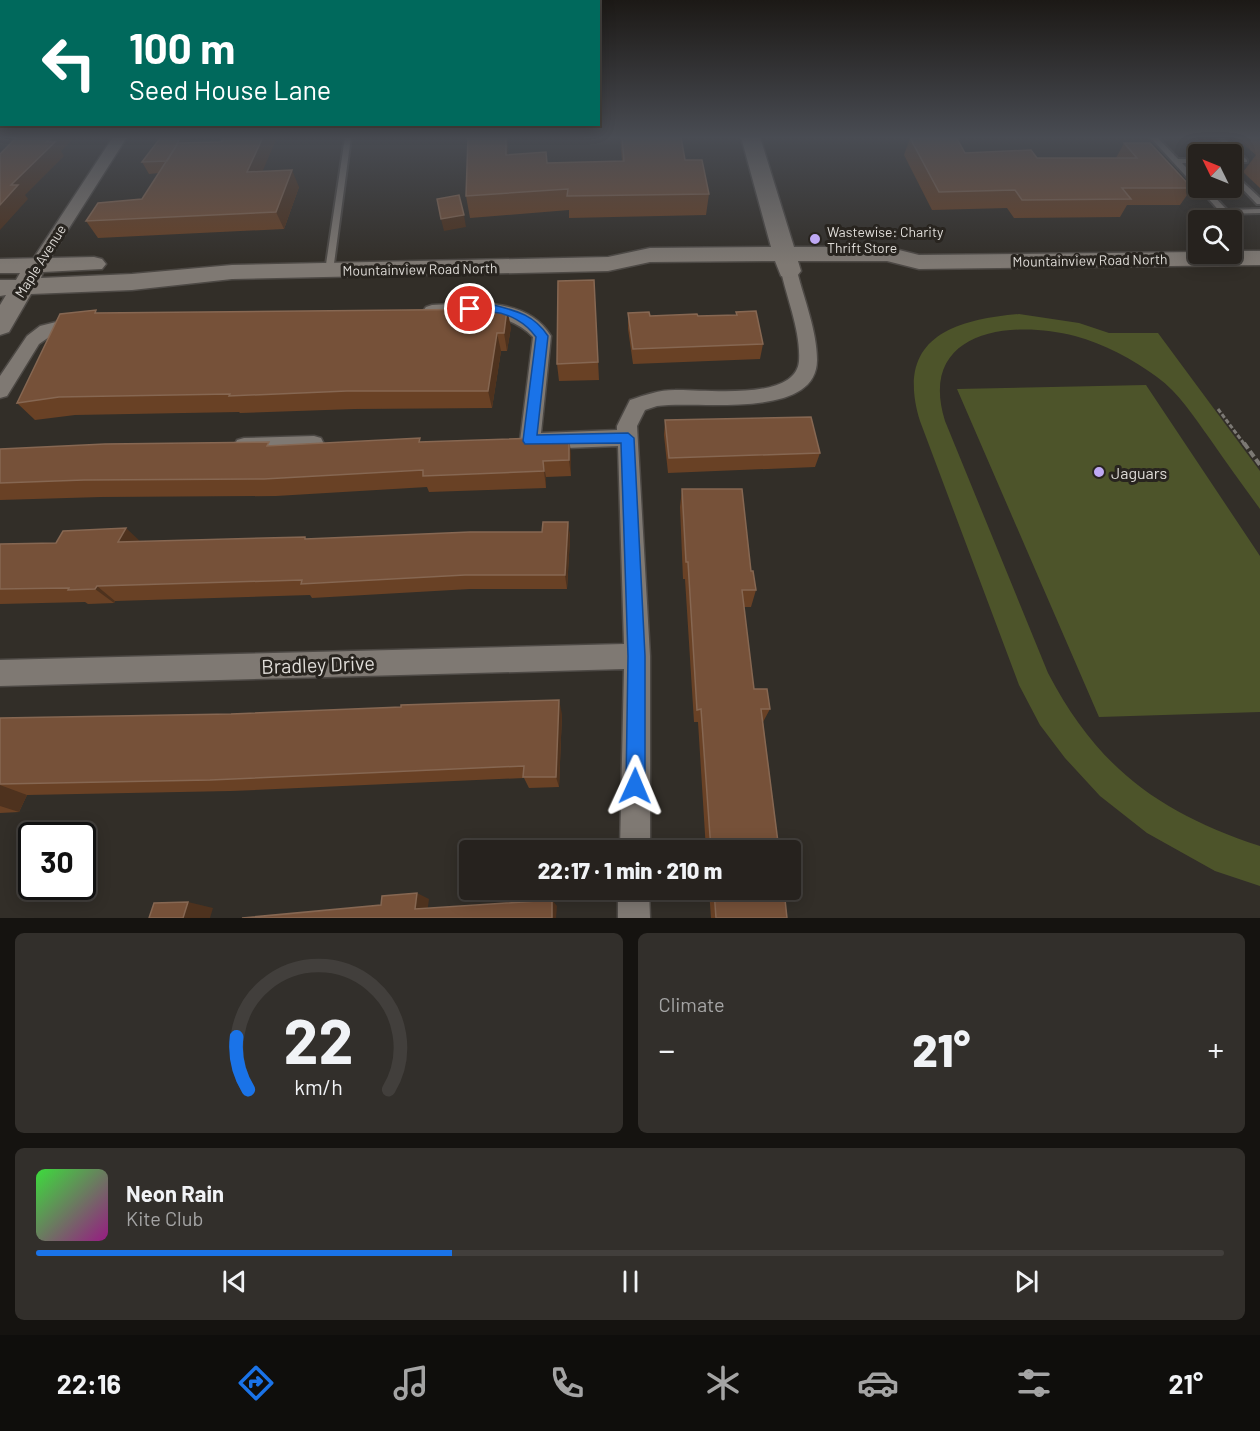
<!DOCTYPE html>
<meta charset="utf-8">
<style>
body{margin:0;font-family:Barlow,sans-serif;background:#322f2b;color:#f1f3f6;height:100vh;display:flex;flex-direction:column;font-size:22px;white-space:nowrap}
*{box-sizing:border-box;margin:0}
p{font-size:20px;color:#a4a4a4}
.icon{flex:none;width:33px;height:33px;fill:none;stroke:currentColor;stroke-width:2;stroke-linecap:round;stroke-linejoin:round}
.map{position:relative;height:918px;overflow:hidden}
.side{display:flex;flex-direction:column;gap:15px;padding:15px;background:#151310;flex:1}
.side>*{flex:none}
.top-card{position:absolute;left:0px;top:0px;width:600px;height:126px;box-shadow:0 3px 15px #0003,0 0 0 2px #423f3c;background:#00695c;color:#fff;overflow:hidden}
.needle{width:39px;rotate:313deg}
.buttons{position:absolute;left:1188px;top:144px;display:grid;gap:12px}
.buttons a{display:grid;place-items:center;width:54px;height:54px;border-radius:6px;background:#26221e;box-shadow:0 3px 15px #0003,0 0 0 2px #423f3c;font-size:30px}
.speed{position:absolute;left:18px;top:822px;display:flex;gap:12px;font-size:30px;font-weight:700;text-align:center}
.speed>*{display:grid;place-content:center;width:78px;height:78px;border-radius:50%;background:#26221e;box-shadow:0 3px 15px #0003,0 0 0 2px #423f3c;line-height:1}
.speed .limit{border:3px solid #111;border-radius:9px;background:#fff;color:#111}
.pin{position:absolute;display:grid;place-items:center;width:51px;height:51px;color:#fff;margin:-26px;border:3px solid #fff;border-radius:50%;box-shadow:0 2px 6px #0007}
.me{position:absolute;width:66px;margin:-33px;rotate:1deg;stroke-linejoin:round;filter:drop-shadow(0 0 4px #0008)}
.turn{display:flex;align-items:center;gap:21px;height:126px;padding:0 30px;font-size:27px}
.turn .icon{width:78px;height:78px;stroke-width:2.5}
.turn b{display:block;font-size:42px;line-height:51px}
.big{font-size:45px;font-weight:800;line-height:1.1}
.side .widget{flex:1;display:flex;flex-direction:column;justify-content:center;gap:9px;min-width:0;padding:0 21px;border-radius:9px;background:#322f2b}
.side .dial{align-items:center;gap:0}
.dial svg{height:156px;overflow:visible;fill:none;stroke:#423f3c;stroke-width:7;stroke-linecap:round;text-anchor:middle}
.dial text{fill:#f1f3f6;stroke:none}
.song{display:flex;align-items:center;gap:18px}
.cover{width:72px;height:72px;border-radius:9px;background:linear-gradient(135deg,hsl(120 70% 55%),hsl(310 70% 35%))}
.played{height:6px;border-radius:3px;background:linear-gradient(90deg,#1a73e8 35%,#423f3c 35%)}
.keys{display:flex;justify-content:space-around;direction:ltr}
.heat{display:flex;justify-content:space-between;align-items:center;font-size:33px;direction:ltr}
.side .tiles{flex:1;display:grid;gap:15px;grid-template-columns:1fr 1fr}
.widget:last-child{grid-column:span 2}
.trip{position:absolute;left:459px;top:840px;width:342px;height:60px;border-radius:6px;background:#26221e;box-shadow:0 3px 15px #0003,0 0 0 2px #423f3c;font-weight:800;line-height:60px;text-align:center}
.dock{display:flex;height:96px;justify-content:space-around;align-items:center;background:#0f0e0c;color:#a4a4a4}
.dock .icon{width:42px;height:42px}
.dock .on{color:#1a73e8}
.dock b{font-size:27px;color:#f1f3f6}
.map>svg:first-child{display:block}
.green{fill:#4d542a}
.lines{fill:none;stroke-linecap:round;stroke-linejoin:round}
.lane-casing{stroke:#4d4945;stroke-width:4}
.street-casing{stroke:#4d4945;stroke-width:3}
.secondary-casing{stroke:#4d4945;stroke-width:3}
.path-far1{stroke:#7c7974;stroke-width:3;stroke-dasharray:4.5 2;stroke-linecap:butt}
.path{stroke:#7c7974;stroke-width:4;stroke-dasharray:7 3;stroke-linecap:butt}
.lane{fill:#7f7973;fill-rule:evenodd}
.street{fill:#7f7973;fill-rule:evenodd}
.secondary{fill:#7f7973;fill-rule:evenodd}
.wall{fill:#694125}
.shaded-wall{fill:#4e321e}
.building{fill:#765139;stroke:#866752;stroke-width:1.5}
.route{fill:#1a73e8;stroke:#114b97;stroke-width:1.5}
.poi-dot{fill:#bfa9f4;stroke:#28241f;stroke-width:2}
.labels{text-anchor:middle;dominant-baseline:central;stroke-width:6;stroke-linejoin:round;paint-order:stroke}
.far-poi-label{font-size:14px;fill:#dfdcd8;stroke:#28241f;text-anchor:start}
.far-street-label{font-size:14px;fill:#dfdcd8;stroke:#28241f}
.poi-label{font-size:16px;fill:#dfdcd8;stroke:#28241f;text-anchor:start}
.near-street-label{font-size:20px;fill:#dfdcd8;stroke:#28241f}
</style>
<div class="map">
<svg width="1260" height="918" viewBox="0 0 1260 918">
<rect width="100%" height="100%" fill="#322e28"/>
<path class="green" d="M 1019,314 L 1079,323 L 1109,333 L 1158,333 L 1260,471 L 1260,509 C 1243,486 1226,462 1210,439 C 1194,417 1179,393 1157,377 C 1133,359 1104,344 1075,336 C 1010,319 917,331 945,421 L 1048,673 C 1097,767 1159,813 1260,846 L 1260,886 L 1215,871 L 1147,833 L 1100,796 L 1065,758 L 1040,725 L 1019,685 L 920,421 C 895,340 950,320 1019,314 Z
M 1146,385 L 1260,556 L 1260,712 L 1099,717 L 957,389 Z"/>
<g class="lines">
<g class="lane-casing">
<path id="lane" d="M 345,137 L 351,137 L 333,271 L 329,274 L 325,271 Z
M 1150,137 L 1157,137 L 1178,159 L 1198,159 L 1198,163 L 1182,163 L 1198,180 L 1198,186 L 1195,186 Z
M 1216,137 L 1223,137 L 1247,160 L 1247,162 L 1243,162 Z
M 1232,172 L 1260,198 L 1260,204 L 1257,204 L 1232,178 Z
M 1199,188 L 1206,188 L 1227,210 L 1260,209 L 1260,213 L 1222,214 Z"/>
</g>
<g class="street-casing">
<path id="street" d="M 113,137 L 127,137 L 43,269 L 31,269 L 29,265 Z
M 789,266 L 795,267 L 797,271 C 804,299 817,331 817,360 C 817,421 696,400 657,406 L 645,410 L 637,426 L 650,656 L 650,850 L 620,850 L 624,669 L 0,686 L 0,660 L 624,644 L 618,446 L 541,449 L 523,447 L 520,441 L 533,337 C 505,309 469,314 432,317 L 426,315 L 423,311 L 426,307 L 432,305 C 471,303 527,296 551,336 L 541,433 L 617,430 L 617,426 L 630,400 C 645,395 659,390 675,390 C 703,389 796,402 799,361 C 801,332 787,299 781,271 L 783,267 Z
M 80,316 L 86,318 L 89,322 L 86,326 L 52,335 L 39,344 L 7,396 L 0,398 L 0,376 L 27,336 L 40,326 Z
M 314,436 L 321,438 L 324,444 L 321,450 L 314,452 L 244,454 L 237,452 L 234,446 L 237,440 L 244,438 Z
M 618,890 L 649,890 L 650,918 L 618,918 Z"/>
</g>
<g class="secondary-casing">
<path id="secondary" d="M 741,137 L 760,137 L 794,247 L 887,247 L 919,255 L 1198,252 L 1198,254 L 1232,254 L 1232,251 L 1260,251 L 1260,265 L 919,269 L 887,261 L 798,261 L 801,271 L 797,276 L 789,278 L 781,276 L 775,261 L 650,262 L 608,271 L 232,279 L 132,290 L 31,294 L 9,332 L 0,335 L 0,305 L 6,295 L 0,296 L 0,280 L 16,280 L 20,273 L 0,273 L 0,259 L 94,257 L 102,259 L 106,264 L 102,269 L 43,272 L 41,278 L 132,274 L 232,265 L 608,257 L 650,248 L 771,247 Z"/>
</g>
<path class="path-far1" d="M 1218,409 L 1245,445"/>
<path class="path" d="M 1244,443 L 1260,465"/>
<use href="#lane" class="lane"/>
<use href="#street" class="street"/>
<use href="#secondary" class="secondary"/>
</g>
<path class="wall" d="M 161,137 L 191,137 L 188,143 L 221,142 L 224,137 L 277,137 L 262,171 L 299,187 L 284,229 L 98,238 L 86,221 L 142,199 L 159,173 L 149,174 L 142,162 Z
M 468,137 L 508,137 L 508,155 L 547,163 L 622,161 L 620,137 L 681,137 L 685,160 L 709,194 L 706,215 L 569,218 L 569,210 L 470,218 L 466,196 Z
M 1235,137 L 1260,137 L 1260,188 L 1243,172 L 1256,155 Z
M 910,138 L 965,153 L 1037,158 L 1116,158 L 1124,143 L 1192,188 L 1180,205 L 1127,205 L 1120,217 L 1014,218 L 1007,208 L 932,210 L 904,155 Z
M 594,280 L 599,380 L 559,381 L 557,364 Z
M 736,312 L 763,344 L 760,359 L 633,364 L 628,329 L 628,313 L 650,316 L 698,316 L 736,315 Z
M 98,313 L 511,327 L 507,351 L 501,351 L 492,408 L 355,409 L 240,413 L 239,412 L 75,415 L 35,420 L 17,403 Z
M 665,420 L 820,453 L 815,467 L 668,473 L 664,435 Z
M 422,442 L 571,454 L 571,476 L 546,477 L 546,488 L 429,492 L 427,487 L 276,496 L 101,497 L 0,500 L 0,449 L 272,446 Z
M 682,489 L 751,571 L 756,590 L 751,607 L 744,607 L 754,689 L 770,709 L 763,722 L 779,850 L 706,850 L 698,722 L 694,722 L 685,579 L 683,579 L 680,507 Z
M 568,522 L 570,538 L 567,589 L 470,589 L 312,598 L 310,595 L 115,601 L 114,603 L 88,604 L 85,602 L 0,604 L 0,544 L 307,539 L 542,532 Z
M 562,714 L 559,787 L 529,788 L 524,778 L 231,791 L 27,795 L 19,812 L 0,813 L 0,718 Z
M 709,890 L 784,890 L 787,918 L 711,918 Z"/>
<path class="shaded-wall" d="M 53,137 L 75,137 L 61,151 L 64,156 L 25,195 L 28,199 L 0,230 L 0,205 L 11,185 L 46,142 Z
M 180,137 L 191,137 L 176,173 L 169,161 Z
M 263,137 L 277,137 L 255,189 L 247,172 Z
M 506,137 L 508,137 L 509,176 L 506,155 Z
M 292,170 L 299,187 L 284,229 L 276,212 Z
M 464,215 L 466,227 L 444,231 L 441,219 Z
M 507,309 L 511,327 L 507,351 L 504,333 Z
M 497,333 L 501,351 L 492,408 L 488,391 Z
M 569,437 L 571,454 L 571,476 L 569,460 Z
M 543,461 L 546,477 L 546,488 L 544,471 Z
M 568,522 L 570,538 L 567,589 L 565,575 Z
M 126,528 L 142,543 L 118,542 Z
M 97,586 L 115,601 L 114,603 L 95,589 Z
M 559,700 L 562,714 L 559,787 L 556,777 Z
M 0,785 L 27,795 L 19,812 L 0,806 Z
M 417,893 L 429,899 L 427,914 L 415,909 Z
M 552,900 L 557,906 L 556,918 L 552,918 Z
M 188,902 L 213,908 L 210,918 L 183,918 Z"/>
<path class="building" d="M 17,137 L 53,137 L 46,142 L 55,142 L 11,185 L 18,185 L 0,205 L 0,154 Z
M 161,137 L 180,137 L 175,148 L 167,161 L 142,162 Z
M 224,137 L 263,137 L 247,172 L 292,170 L 276,212 L 86,221 L 98,203 L 142,199 L 178,143 L 221,142 Z
M 468,137 L 506,137 L 506,155 L 546,152 L 547,163 L 624,161 L 622,137 L 681,137 L 685,160 L 702,160 L 709,194 L 567,196 L 568,189 L 466,196 Z
M 956,137 L 965,153 L 1031,150 L 1037,158 L 1137,158 L 1124,143 L 1150,143 L 1192,188 L 1122,188 L 1131,199 L 1022,200 L 1015,190 L 939,192 L 910,138 Z
M 459,195 L 464,215 L 441,219 L 437,199 Z
M 594,280 L 598,362 L 557,364 L 558,281 Z
M 507,309 L 504,333 L 497,333 L 488,391 L 347,391 L 229,396 L 230,394 L 59,397 L 17,403 L 60,314 L 96,310 L 95,313 Z
M 756,311 L 763,344 L 633,349 L 628,313 L 649,312 L 650,316 L 697,314 L 698,316 L 737,315 L 736,312 Z
M 811,417 L 820,453 L 669,458 L 665,420 Z
M 569,437 L 569,460 L 543,461 L 544,471 L 423,476 L 423,470 L 264,479 L 84,480 L 0,483 L 0,449 L 105,444 L 269,442 L 267,446 L 420,438 L 419,442 Z
M 682,489 L 742,489 L 751,571 L 753,571 L 756,590 L 742,590 L 754,689 L 767,689 L 770,709 L 761,709 L 779,850 L 711,850 L 701,709 L 697,710 L 688,562 L 686,562 Z
M 543,522 L 568,522 L 565,575 L 465,575 L 301,584 L 302,580 L 97,586 L 95,589 L 68,590 L 69,588 L 0,589 L 0,544 L 56,543 L 63,531 L 126,528 L 118,542 L 305,537 L 305,539 L 470,532 L 542,532 Z
M 559,700 L 556,777 L 523,777 L 524,766 L 210,780 L 0,784 L 0,718 L 231,714 L 401,707 L 401,705 Z
M 714,890 L 784,890 L 787,918 L 716,918 Z
M 417,893 L 415,909 L 552,900 L 552,918 L 242,918 L 381,905 L 382,896 Z
M 188,902 L 183,918 L 149,918 L 154,903 Z"/>
<linearGradient id="sky" x2="0" y2="1"><stop stop-color="#1c1916"/><stop offset="0.52" stop-color="#494c53"/><stop offset="1" stop-color="#494c53" stop-opacity="0"/></linearGradient>
<rect width="1260" height="265" fill="url(#sky)"/>
<path class="route" d="M 494,305 C 517,311 534,315 548,336 L 537,435 L 628,433 L 634,438 L 645,656 L 645,786 L 642,792 L 635,795 L 629,792 L 626,786 L 628,656 L 621,443 L 525,444 L 523,441 L 536,337 C 526,323 509,313 492,312 C 482,312 471,316 465,309 L 470,306 Z"/>
<g class="poi-dot">
<circle cx="815" cy="239" r="6"/>
<circle cx="1099" cy="472" r="6"/>
</g>
<g class="labels">
<g class="far-poi-label">
<text x="827" y="231">Wastewise: Charity<tspan x="827" dy="16">Thrift Store</tspan></text>
</g>
<g class="far-street-label">
<text transform="translate(1090 260) rotate(-1)">Mountainview Road North</text>
<text transform="translate(40 261) rotate(-58)">Maple Avenue</text>
<text transform="translate(420 269) rotate(-1)">Mountainview Road North</text>
</g>
<g class="poi-label">
<text x="1111" y="472">Jaguars</text>
</g>
<g class="near-street-label">
<text transform="translate(318 664) rotate(-2)">Bradley Drive</text>
</g>
</g>
</svg>
<div class="buttons">
<a><svg class="needle" viewBox="-14 -14 28 28"><path d="M0-13l5 13h-10z" fill="#e53935"/><path d="M0 13l5-13h-10z" fill="#a4a4a4"/></svg></a>
<a><svg class="icon" aria-label="search" viewBox="0 0 24 24"><circle cx="10" cy="10" r="6"/><path d="M15 15l6 6"/></svg></a>
</div>
<div class="speed"><div class="limit">30</div></div>
<div class="pin" style="left:470px;top:309px;background:#d93025"><svg class="icon" aria-label="arrive" viewBox="0 0 24 24"><path d="M6 21V4h12l-3 4 3 4H6"/></svg></div>
<svg class="me" style="left:635px;top:786px" viewBox="-20 -20 40 40"><path d="M0-17L14 15 0 8-14 15z" fill="#1a73e8" stroke="#fff" stroke-width="4"/></svg>
<div class="trip">22:17 · 1 min · 210 m</div>
<div class="top-card">
<div class="turn"><svg class="icon" aria-label="left" viewBox="0 0 24 24"><path d="M17 20v-9H6M10 6l-5 5 5 5"/></svg><div><b>100 m</b>Seed House Lane</div></div>
</div>
</div>
<section class="side">
<div class="tiles">
<div class="widget dial"><svg viewBox="0 0 100 80">
<path d="M14 69A42 42 0 1 1 86 69"/>
<path d="M14 69A42 42 0 0 1 8 42" stroke="#1a73e8"/>
<text x="50" y="56" font-size="32" font-weight="700">22</text>
<text x="50" y="72" font-size="11">km/h</text>
</svg></div>
<div class="widget"><p>Climate</p>
<div class="heat"><a>−</a><b class="big">21°</b><a>+</a></div>
</div>
<div class="widget">
<div class="song"><i class="cover"></i><div><b>Neon Rain</b><p>Kite Club</p></div></div>
<div class="played"></div>
<div class="keys"><svg class="icon" aria-label="previous" viewBox="0 0 24 24"><path d="M18 5L8 12l10 7zM5 5v14"/></svg><svg class="icon" aria-label="pause" viewBox="0 0 24 24"><path d="M8 5v14M16 5v14"/></svg><svg class="icon" aria-label="next" viewBox="0 0 24 24"><path d="M6 5l10 7-10 7zM19 5v14"/></svg></div>
</div>
</div>
</section>
<nav class="dock">
<b>22:16</b>
<svg class="icon on" aria-label="directions" viewBox="0 0 24 24"><path d="M12 3l9 9-9 9-9-9zM9 14v-3h6M13 9l2 2-2 2"/></svg>
<svg class="icon" aria-label="music" viewBox="0 0 24 24"><path d="M9 18V5l10-2v13"/><circle cx="6" cy="18" r="3"/><circle cx="16" cy="16" r="3"/></svg>
<svg class="icon" aria-label="phone" viewBox="0 0 24 24"><path d="M5 4h4l2 5-3 2q2 4 5 5l2-3 5 2v4C11 20 4 13 5 4z"/></svg>
<svg class="icon" aria-label="climate" viewBox="0 0 24 24"><path d="M12 3v18M4 7l16 10M4 17L20 7"/></svg>
<svg class="icon" aria-label="car" viewBox="0 0 24 24"><path d="M5 17H2v-5l4-1 3-4h7l3 4 3 1v5h-3M9 17h6M6 11h13"/><circle cx="7" cy="17" r="2"/><circle cx="17" cy="17" r="2"/></svg>
<svg class="icon" aria-label="filters" viewBox="0 0 24 24"><path d="M4 7h16M4 17h16"/><circle cx="9" cy="7" r="2"/><circle cx="15" cy="17" r="2"/></svg>
<b>21°</b>
</nav>
